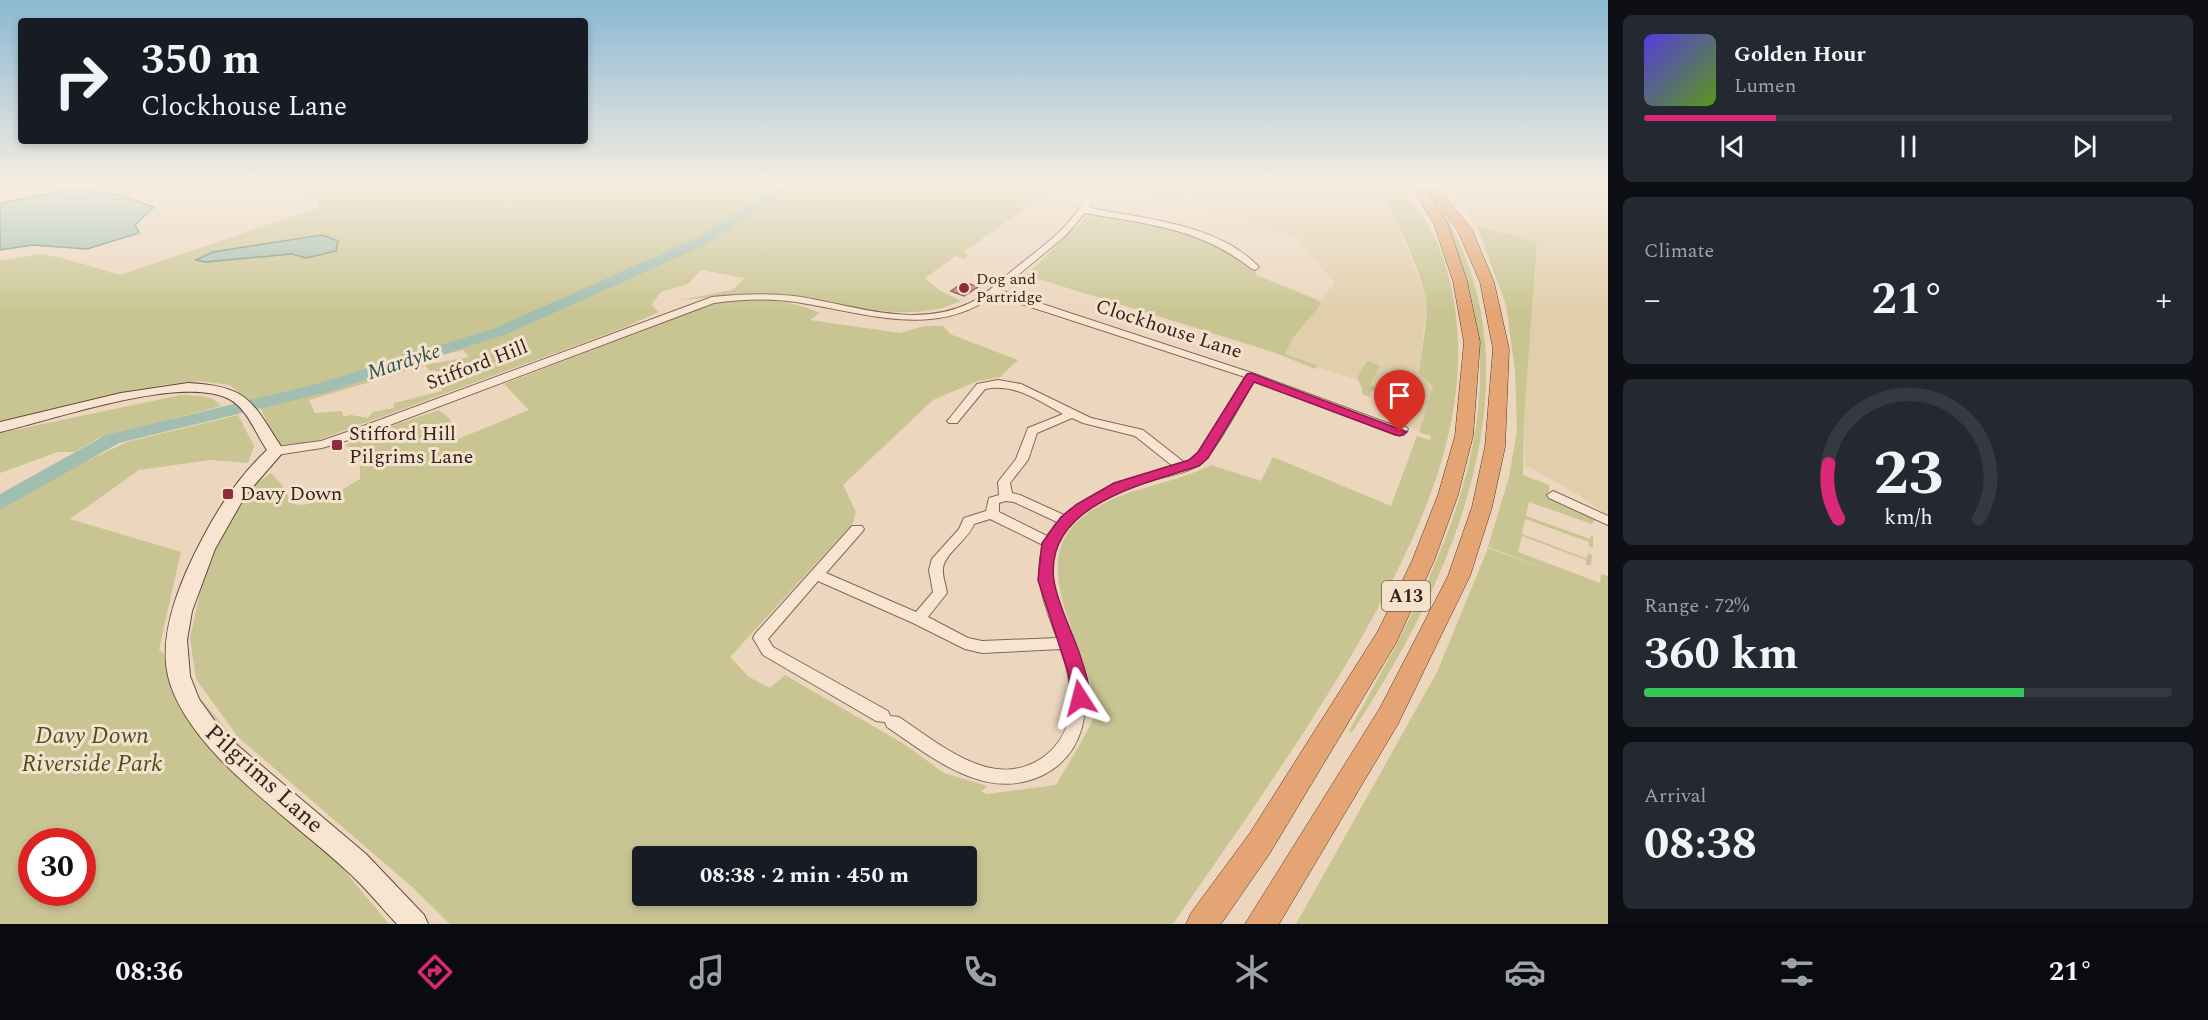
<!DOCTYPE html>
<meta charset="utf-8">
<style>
body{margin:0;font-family:Spectral,serif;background:#242831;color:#f1f3f6;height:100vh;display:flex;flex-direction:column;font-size:22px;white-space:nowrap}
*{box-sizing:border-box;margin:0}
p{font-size:20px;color:#9ea1a6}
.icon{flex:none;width:33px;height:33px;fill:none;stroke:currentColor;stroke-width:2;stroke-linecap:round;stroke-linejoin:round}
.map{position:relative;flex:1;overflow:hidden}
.side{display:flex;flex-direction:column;gap:15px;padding:15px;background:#0d0f14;width:600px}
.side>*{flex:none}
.banner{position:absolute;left:18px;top:18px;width:570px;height:126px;border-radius:6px;box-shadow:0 3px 9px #0003;background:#171b24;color:#f1f3f6;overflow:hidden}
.speed{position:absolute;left:18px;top:828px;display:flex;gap:12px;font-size:30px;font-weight:700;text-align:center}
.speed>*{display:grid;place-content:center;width:78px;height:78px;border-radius:50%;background:#171b24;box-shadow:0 3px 9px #0003;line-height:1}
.speed .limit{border:9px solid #d22;background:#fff;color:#111}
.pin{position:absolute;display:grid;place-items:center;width:51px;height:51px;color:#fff;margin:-62px -26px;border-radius:50% 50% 50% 0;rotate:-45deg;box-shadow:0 0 6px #0007}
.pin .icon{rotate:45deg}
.me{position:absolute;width:66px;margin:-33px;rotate:351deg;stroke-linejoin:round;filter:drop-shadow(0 0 4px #0008)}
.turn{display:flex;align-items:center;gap:21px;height:126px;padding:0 24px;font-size:27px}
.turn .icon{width:78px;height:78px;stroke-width:2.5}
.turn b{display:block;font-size:42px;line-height:51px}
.big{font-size:45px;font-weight:700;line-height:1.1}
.side .widget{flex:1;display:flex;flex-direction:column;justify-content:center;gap:9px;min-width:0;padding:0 21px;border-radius:9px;background:#242831}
.side .dial{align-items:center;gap:0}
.dial svg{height:156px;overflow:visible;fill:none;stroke:#363941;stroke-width:7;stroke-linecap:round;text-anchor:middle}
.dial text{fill:#f1f3f6;stroke:none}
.song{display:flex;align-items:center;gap:18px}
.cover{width:72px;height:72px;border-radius:9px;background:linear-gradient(135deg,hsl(250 70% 55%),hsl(90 70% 35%))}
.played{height:6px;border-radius:3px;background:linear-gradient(90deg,#db2777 25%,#363941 25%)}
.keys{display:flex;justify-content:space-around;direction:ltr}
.heat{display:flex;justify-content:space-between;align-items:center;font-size:33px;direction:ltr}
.charge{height:9px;border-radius:4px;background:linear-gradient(90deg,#34c759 72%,#363941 0)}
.trip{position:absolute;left:632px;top:846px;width:345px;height:60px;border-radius:6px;background:#171b24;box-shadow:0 3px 9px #0003;font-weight:700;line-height:60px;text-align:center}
.tab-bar{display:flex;height:96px;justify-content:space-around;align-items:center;background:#090b0e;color:#9ea1a6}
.tab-bar .icon{width:42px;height:42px}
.tab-bar .active{color:#db2777}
.tab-bar b{font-size:27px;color:#f1f3f6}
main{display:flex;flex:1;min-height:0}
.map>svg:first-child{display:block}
.farmland{fill:#e1cfac}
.green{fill:#c9c593;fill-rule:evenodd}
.water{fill:#a1beb0;stroke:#6a8a7c;stroke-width:1.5}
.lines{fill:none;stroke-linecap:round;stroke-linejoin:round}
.river{fill:#a1beb0;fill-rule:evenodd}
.building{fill:#c98975;stroke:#824d3e;stroke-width:1.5}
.minor-casing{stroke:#836758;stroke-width:2}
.tertiary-casing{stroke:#836758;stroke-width:1}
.secondary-casing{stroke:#65483b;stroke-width:2}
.trunk-casing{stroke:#51372c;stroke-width:1}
.minor{fill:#f7e5d1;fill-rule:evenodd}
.tertiary{fill:#f7e5d1;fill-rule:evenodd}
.secondary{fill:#f7e5d1;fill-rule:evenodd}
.trunk{fill:#e4a473;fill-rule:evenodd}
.route{fill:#db2777;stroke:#8e194d;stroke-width:1.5}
.poi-dot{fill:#902a3d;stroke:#f4e2cd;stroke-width:2}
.labels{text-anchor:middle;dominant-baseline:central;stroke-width:6;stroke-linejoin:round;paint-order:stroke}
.far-poi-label{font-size:16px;fill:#33231c;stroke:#f4e2cd;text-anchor:start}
.shield{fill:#f4e2cd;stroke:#6d5c51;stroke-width:1.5}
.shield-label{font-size:18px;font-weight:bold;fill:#33231c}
.street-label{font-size:20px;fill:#33231c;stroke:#f4e2cd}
.poi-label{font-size:20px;fill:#33231c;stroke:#f4e2cd;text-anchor:start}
.water-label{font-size:21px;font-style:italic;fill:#2b5349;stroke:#f4e2cd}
.near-park-label{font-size:24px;font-style:italic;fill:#4c4f23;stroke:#f4e2cd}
.near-street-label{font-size:24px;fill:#33231c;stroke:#f4e2cd}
</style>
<main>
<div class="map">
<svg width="1608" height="924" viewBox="0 0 1608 924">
<rect width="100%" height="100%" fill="#ecd6be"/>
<path class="farmland" d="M 1201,183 L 1376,183 L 1386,198 L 1408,250 L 1427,300 L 1419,373 L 1433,386 L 1419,430 L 1378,416 L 1389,390 L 1277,354 L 1335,283 L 1297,237 L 1189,203 Z
M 1447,183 L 1608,183 L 1608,516 L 1579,495 L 1525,465 L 1524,418 L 1537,243 L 1477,226 Z"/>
<path class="green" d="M 249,183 L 1046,183 L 1045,187 L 1056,189 L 1049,191 L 1048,196 L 1041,195 L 1037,201 L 963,252 L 968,254 L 965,259 L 956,256 L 925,278 L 939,290 L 961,301 C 900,328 839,298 776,294 C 745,292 711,298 680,300 L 732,290 L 745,278 L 701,270 L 688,284 L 661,292 L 651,305 L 659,312 L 623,328 L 313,442 L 280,445 L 271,433 L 260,406 L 437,357 L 421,364 L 424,366 L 309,400 L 315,413 L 342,411 L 343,417 L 351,415 L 368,418 L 373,412 L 394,408 L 394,403 L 442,391 L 435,370 L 430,371 L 425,365 L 469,357 L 463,350 L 268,396 L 252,402 L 229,385 L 200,381 L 163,385 L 0,423 L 0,261 L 41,254 L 63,258 L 120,275 L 317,208 L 319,199 Z
M 1150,183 L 1194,183 L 1181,204 L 1143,192 Z
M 1376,183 L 1399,183 C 1416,206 1434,230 1443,257 C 1488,396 1425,525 1358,644 C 1302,741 1236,832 1173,924 L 450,924 L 412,887 L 238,737 L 196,679 L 190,638 L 205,570 L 231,520 L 255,485 L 271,473 L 282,485 L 293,504 C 315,509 341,490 360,479 L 360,459 L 346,445 L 364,435 L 439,410 L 450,419 L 458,439 L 529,410 L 504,384 L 722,300 C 756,298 789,299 820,313 L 810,320 L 900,333 L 924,326 L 943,326 L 950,334 L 1018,360 L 1000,377 L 978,381 L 933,400 L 843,485 L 856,512 L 853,523 L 730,657 L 749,677 L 770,688 L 785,675 L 904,744 L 944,773 L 987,786 L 981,792 L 988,794 L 1056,785 C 1063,772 1095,722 1095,712 C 1094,654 1025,570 1077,522 C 1115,487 1168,487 1211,465 L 1261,481 L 1273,457 L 1391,506 L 1417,436 L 1430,440 L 1431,436 L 1419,432 L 1433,386 L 1419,373 C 1421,355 1429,315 1426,299 C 1421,271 1392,207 1376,183 ZM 642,856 L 966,856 L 966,896 L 642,896 Z
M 1419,183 L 1424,183 C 1554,356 1456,575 1352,732 L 1349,731 C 1425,595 1518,433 1464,272 C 1459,258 1451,245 1444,231 C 1436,215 1429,198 1419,183 Z
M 1093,214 L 1164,226 L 1210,240 L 1255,268 L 1256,275 L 1318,300 L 1321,304 L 1292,339 L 1285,354 L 1318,366 L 1315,369 L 1276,353 L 1026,275 L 1088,215 Z
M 1477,226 L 1537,242 L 1524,418 L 1523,475 L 1549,485 L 1549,497 L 1595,520 L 1592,524 L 1529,502 L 1526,516 L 1590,539 L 1591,535 L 1593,536 L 1593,547 L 1589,547 L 1589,542 L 1525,519 L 1522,534 L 1586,558 L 1589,553 L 1592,555 L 1591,565 L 1586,565 L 1586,560 L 1522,536 L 1518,552 L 1600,583 L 1601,574 L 1608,576 L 1608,924 L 1296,924 L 1437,672 L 1488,548 L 1556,573 L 1488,547 L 1509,477 L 1517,431 L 1515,370 L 1506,305 Z
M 1367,361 L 1380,366 L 1370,385 L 1386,390 L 1382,394 L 1372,390 L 1369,397 L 1362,394 L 1362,388 L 1357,378 Z
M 181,395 C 195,396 212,394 221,406 L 99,438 L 75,452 L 58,452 L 0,473 L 0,433 Z
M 238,415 L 254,446 L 248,463 L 210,460 L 139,470 L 70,519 L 181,552 L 159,649 L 389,924 L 0,924 L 0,508 L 66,471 L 127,442 ZM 32,842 L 82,842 L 82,892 L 32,892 Z"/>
<path class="water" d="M 82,188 L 82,191 L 117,194 L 154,207 L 135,225 L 139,233 L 87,249 L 33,245 L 0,250 L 0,203 Z
M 322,235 L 338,241 L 336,251 L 306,258 L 292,254 L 206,262 L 196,260 L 213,252 Z"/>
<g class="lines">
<path class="river" d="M 785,183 L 799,183 L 705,245 L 507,334 L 328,392 L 119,443 L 0,510 L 0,494 L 106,435 L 316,384 L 495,328 L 695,239 Z"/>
</g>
<path class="building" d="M 964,282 L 978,287 L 964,296 L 951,291 Z"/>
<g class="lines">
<g class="minor-casing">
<path id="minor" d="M 1080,208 C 1092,207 1105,211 1117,213 C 1165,221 1224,230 1259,267 L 1255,270 L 1252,269 C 1200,228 1148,224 1085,213 L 1065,236 L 1000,290 L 1255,374 L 1398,427 L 1406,427 L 1408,429 L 1404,435 L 1396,435 L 1254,381 C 1242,401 1216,452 1200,464 C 1188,473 1171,475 1157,479 C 1122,489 1081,504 1061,536 C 1034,579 1078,638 1085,683 C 1088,698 1085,712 1082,727 C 1076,749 1063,765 1043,775 C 986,803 933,758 887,727 L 885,722 L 876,721 L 763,655 L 753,638 L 755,634 L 852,526 L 862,526 L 864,529 L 862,532 L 826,573 L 916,612 L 933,592 L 929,570 L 932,559 L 959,529 L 964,518 L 986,511 L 989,498 L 999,495 L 998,482 L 1016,459 L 1028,428 L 1063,414 C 1037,400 1015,383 985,389 L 957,423 L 949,423 L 947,421 L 949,419 L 977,384 L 998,380 L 1021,384 L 1091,418 L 1143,430 L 1185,463 L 1199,453 L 1245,377 L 994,295 C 935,340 862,312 796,302 C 769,298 741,299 714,303 L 355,438 L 322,448 L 276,455 L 270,451 L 276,447 L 321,441 L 347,432 L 712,297 C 739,294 767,293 794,296 C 851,304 914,330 970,303 C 986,295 999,281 1013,270 C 1037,251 1062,233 1080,208 ZM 1072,418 L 1083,423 L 1135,436 L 1174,467 C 1134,479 1097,487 1064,515 L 1020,495 L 1012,493 L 1010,483 L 1028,460 L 1037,433 ZM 1006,501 L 1014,502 L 1057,522 L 1047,536 L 999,512 L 999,503 ZM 990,519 L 1043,545 C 1033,580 1045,605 1057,638 L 982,641 L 968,638 L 928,617 L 947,593 C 946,585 942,576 943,568 C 945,553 968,540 974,524 ZM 818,581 L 913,623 L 965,649 L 982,653 L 1061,649 C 1067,667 1072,688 1071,708 C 1066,751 1028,778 986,767 C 954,758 926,735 899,717 L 890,716 L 888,711 L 773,647 L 768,639 Z
M 1553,491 L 1608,516 L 1608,525 L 1549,498 L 1547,495 Z"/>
</g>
<g class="tertiary-casing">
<path id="tertiary" d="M 1094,183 L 1104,183 L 1087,212 L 1079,212 L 1078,210 Z"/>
</g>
<g class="secondary-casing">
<path id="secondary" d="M 188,383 C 251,386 252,403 284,451 L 245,496 L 215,549 L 192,611 L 187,640 L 190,676 L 199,699 L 224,734 L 366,854 L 424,915 L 428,924 L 397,924 C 380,906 365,887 347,871 C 292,819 186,751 168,676 C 160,641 173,602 187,570 C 207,526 231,484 267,450 C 256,434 247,408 229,399 C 182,374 53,420 0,432 L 0,422 L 121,393 Z"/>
</g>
<g class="trunk-casing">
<path id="trunk" d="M 1410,183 L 1422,183 L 1448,224 L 1467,281 L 1480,342 L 1473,436 L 1458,495 L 1434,561 L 1396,643 L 1270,853 L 1221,924 L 1186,924 L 1191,913 L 1250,833 L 1378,631 L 1412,561 L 1438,495 L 1455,436 L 1464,342 L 1453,281 L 1434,224 Z
M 1423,183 L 1435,183 L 1472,230 L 1494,282 L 1509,349 L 1505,447 L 1492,507 L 1470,576 L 1398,724 L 1279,924 L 1245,924 L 1380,708 L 1448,576 L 1472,507 L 1485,447 L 1493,349 L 1480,282 L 1458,231 Z"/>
</g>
<use href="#minor" class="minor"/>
<use href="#tertiary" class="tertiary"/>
<use href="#secondary" class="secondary"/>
<use href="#trunk" class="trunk"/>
</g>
<linearGradient id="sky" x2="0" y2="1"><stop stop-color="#8bb8d2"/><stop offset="0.59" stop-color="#f6ede2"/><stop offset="1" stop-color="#f6ede2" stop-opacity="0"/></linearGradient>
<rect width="1608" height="312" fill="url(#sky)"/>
<path class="route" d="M 1251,373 L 1407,432 L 1400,436 L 1396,435 L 1254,382 L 1208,458 L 1199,466 C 1146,483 1043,505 1054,581 C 1058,605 1072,631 1080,655 C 1084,668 1093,690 1087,703 L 1080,706 L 1074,703 L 1068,672 L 1038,580 L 1042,543 L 1061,517 L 1077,504 L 1114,483 L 1189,460 L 1198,452 L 1247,374 Z"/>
<g class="poi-dot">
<circle cx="964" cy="288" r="6"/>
<rect x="331" y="439" width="12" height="12" rx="3"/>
<rect x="222" y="488" width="12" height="12" rx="3"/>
</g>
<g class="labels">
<g class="far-poi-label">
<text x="976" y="279">Dog and<tspan x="976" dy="18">Partridge</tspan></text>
</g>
<rect class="shield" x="1382" y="581" width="48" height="30" rx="4.5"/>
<g class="shield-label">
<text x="1406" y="596">A13</text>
</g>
<g class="street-label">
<text transform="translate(1169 329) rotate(18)">Clockhouse Lane</text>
<text transform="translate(477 365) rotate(-21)">Stifford Hill</text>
</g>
<g class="poi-label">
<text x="349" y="434">Stifford Hill<tspan x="349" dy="23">Pilgrims Lane</tspan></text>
<text x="240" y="494">Davy Down</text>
</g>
<g class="water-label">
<text transform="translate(404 362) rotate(-18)">Mardyke</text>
</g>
<g class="near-park-label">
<text x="92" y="736">Davy Down<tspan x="92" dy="28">Riverside Park</tspan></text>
</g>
<g class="near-street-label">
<text transform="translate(264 779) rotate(42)">Pilgrims Lane</text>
</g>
</g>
</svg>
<div class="speed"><div class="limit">30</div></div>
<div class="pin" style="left:1400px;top:432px;background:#d93025"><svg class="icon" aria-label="arrive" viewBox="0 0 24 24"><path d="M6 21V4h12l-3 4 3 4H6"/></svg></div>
<svg class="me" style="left:1080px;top:698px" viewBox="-20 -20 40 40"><path d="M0-17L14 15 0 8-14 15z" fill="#db2777" stroke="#fff" stroke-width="4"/></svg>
<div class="trip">08:38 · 2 min · 450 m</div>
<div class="banner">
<div class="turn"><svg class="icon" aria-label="right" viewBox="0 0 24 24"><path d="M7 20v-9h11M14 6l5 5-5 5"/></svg><div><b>350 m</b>Clockhouse Lane</div></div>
</div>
</div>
<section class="side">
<div class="widget">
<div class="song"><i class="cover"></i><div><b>Golden Hour</b><p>Lumen</p></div></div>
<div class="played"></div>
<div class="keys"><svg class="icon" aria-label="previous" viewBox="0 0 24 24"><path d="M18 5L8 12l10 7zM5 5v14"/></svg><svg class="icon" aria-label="pause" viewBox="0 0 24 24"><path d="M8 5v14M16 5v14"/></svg><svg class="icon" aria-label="next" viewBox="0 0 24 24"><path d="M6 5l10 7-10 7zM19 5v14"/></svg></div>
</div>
<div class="widget"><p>Climate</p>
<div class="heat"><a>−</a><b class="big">21°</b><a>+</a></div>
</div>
<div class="widget dial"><svg viewBox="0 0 100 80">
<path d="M14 69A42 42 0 1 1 86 69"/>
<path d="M14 69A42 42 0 0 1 9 41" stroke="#db2777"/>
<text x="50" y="56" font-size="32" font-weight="700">23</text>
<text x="50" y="72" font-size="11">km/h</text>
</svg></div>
<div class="widget"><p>Range · 72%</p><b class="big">360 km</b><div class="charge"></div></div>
<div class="widget"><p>Arrival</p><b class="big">08:38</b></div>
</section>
</main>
<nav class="tab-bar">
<b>08:36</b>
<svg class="icon active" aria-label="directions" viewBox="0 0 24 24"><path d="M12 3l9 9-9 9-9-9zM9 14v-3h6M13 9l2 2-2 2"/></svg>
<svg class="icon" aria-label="music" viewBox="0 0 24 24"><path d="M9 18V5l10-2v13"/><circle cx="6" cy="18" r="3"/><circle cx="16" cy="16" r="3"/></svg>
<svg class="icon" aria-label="phone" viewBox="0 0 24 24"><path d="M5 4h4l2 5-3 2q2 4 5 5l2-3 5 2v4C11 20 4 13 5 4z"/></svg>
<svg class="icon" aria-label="climate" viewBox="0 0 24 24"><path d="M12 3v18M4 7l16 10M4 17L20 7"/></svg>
<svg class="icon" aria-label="car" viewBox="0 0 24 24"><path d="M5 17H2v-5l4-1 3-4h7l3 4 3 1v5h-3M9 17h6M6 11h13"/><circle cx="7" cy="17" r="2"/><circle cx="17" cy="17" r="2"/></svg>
<svg class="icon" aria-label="filters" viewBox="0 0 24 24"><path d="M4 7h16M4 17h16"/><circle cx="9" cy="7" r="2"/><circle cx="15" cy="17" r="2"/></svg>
<b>21°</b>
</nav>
